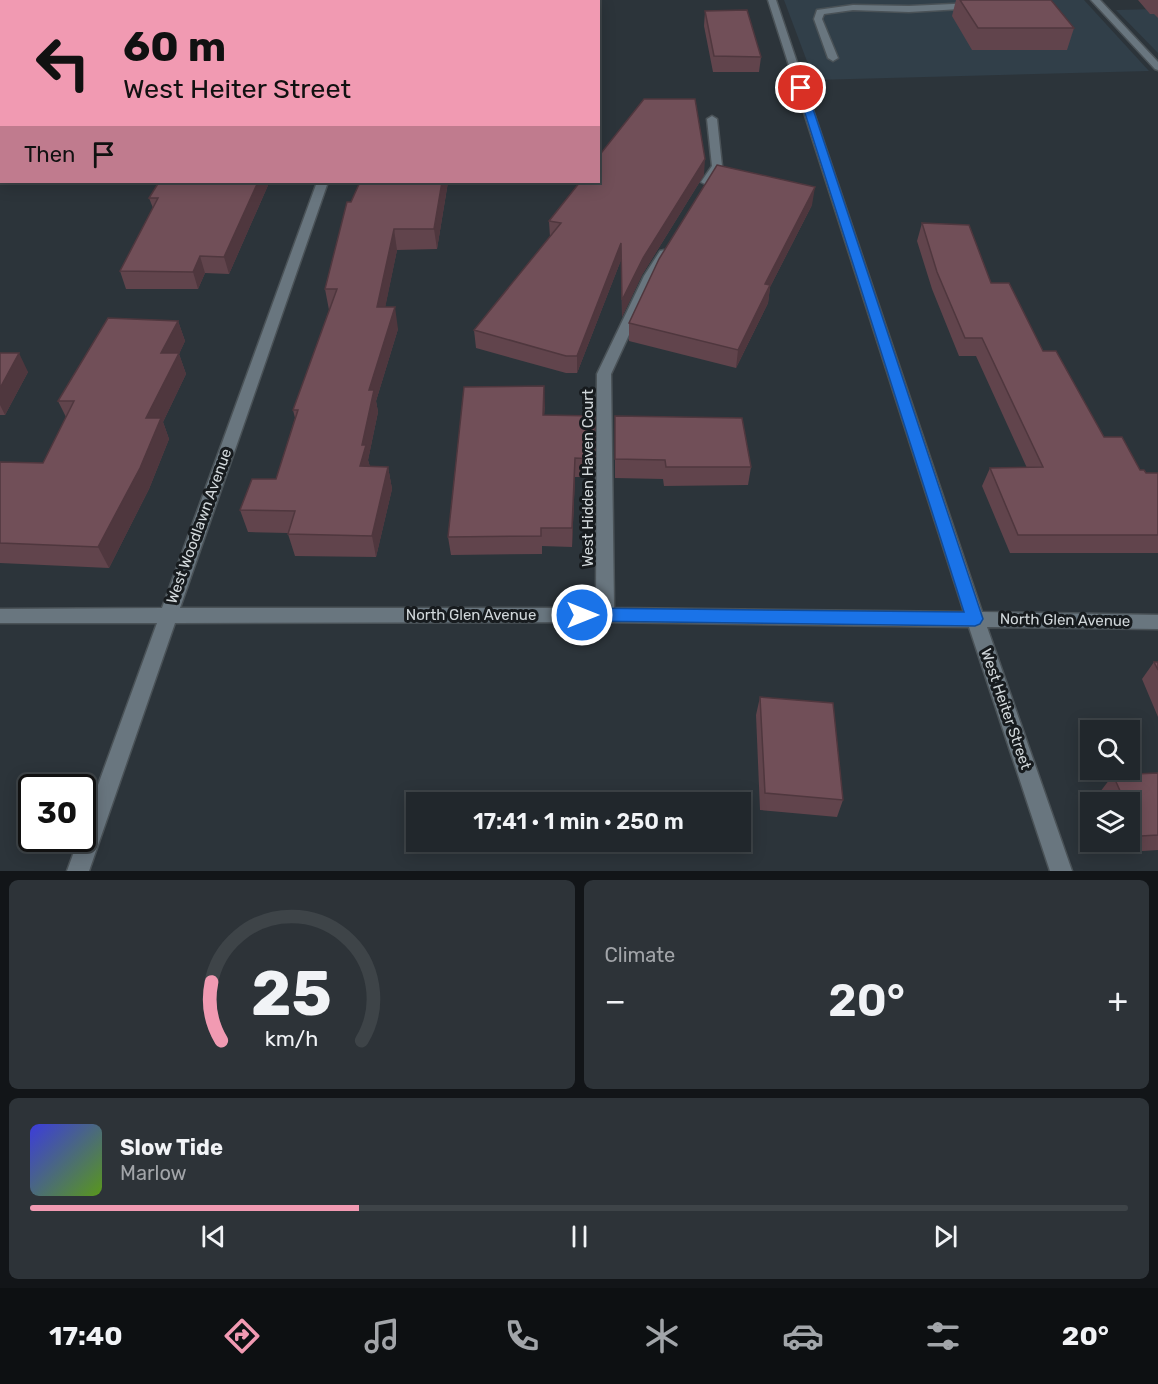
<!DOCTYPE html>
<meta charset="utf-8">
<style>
body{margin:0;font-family:Rubik,sans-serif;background:#2d3338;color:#f1f3f6;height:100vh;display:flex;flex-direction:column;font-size:22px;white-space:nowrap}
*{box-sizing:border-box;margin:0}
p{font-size:20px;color:#a2a5a9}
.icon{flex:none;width:33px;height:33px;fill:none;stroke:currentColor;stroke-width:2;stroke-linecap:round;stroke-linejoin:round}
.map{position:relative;height:871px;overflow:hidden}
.side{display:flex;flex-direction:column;gap:9px;padding:9px;background:#121518;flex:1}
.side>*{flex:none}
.banner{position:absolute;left:0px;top:0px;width:600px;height:183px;box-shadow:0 3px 15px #0003,0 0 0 2px #3e4448;background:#f19ab2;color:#111;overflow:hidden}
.fabs{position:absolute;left:1080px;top:720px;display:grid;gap:12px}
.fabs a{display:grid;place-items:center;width:60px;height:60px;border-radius:0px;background:#21272c;box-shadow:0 3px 15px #0003,0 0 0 2px #3e4448;font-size:30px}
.speed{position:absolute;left:18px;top:774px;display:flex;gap:12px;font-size:30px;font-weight:700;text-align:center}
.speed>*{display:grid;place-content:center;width:78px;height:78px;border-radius:50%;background:#21272c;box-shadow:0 3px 15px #0003,0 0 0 2px #3e4448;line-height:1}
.speed .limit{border:3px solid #111;border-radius:9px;background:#fff;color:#111}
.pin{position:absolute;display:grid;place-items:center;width:51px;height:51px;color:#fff;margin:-26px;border:3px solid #fff;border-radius:50%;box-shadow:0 2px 6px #0007}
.me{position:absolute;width:66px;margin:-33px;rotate:90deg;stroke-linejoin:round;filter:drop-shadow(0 0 4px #0008)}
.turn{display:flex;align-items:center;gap:21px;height:126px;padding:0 24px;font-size:27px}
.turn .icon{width:78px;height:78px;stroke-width:2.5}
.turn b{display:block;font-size:42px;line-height:51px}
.then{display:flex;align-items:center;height:57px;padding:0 24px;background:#0003;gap:12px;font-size:22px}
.big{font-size:45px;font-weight:600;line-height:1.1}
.side .widget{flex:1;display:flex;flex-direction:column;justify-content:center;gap:9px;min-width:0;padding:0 21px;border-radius:9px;background:#2d3338}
.side .dial{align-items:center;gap:0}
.dial svg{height:156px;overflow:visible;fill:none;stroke:#3e4448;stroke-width:7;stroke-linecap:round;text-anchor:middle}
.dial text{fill:#f1f3f6;stroke:none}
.song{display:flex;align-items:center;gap:18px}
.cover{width:72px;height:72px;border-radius:9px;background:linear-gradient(135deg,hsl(240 70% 55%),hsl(90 70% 35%))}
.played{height:6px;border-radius:3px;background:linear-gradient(90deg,#f19ab2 30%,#3e4448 30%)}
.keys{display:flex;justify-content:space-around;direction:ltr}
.heat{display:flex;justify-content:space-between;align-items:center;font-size:33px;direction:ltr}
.side .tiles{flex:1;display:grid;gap:9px;grid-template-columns:1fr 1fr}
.widget:last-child{grid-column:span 2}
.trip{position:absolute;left:406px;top:792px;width:345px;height:60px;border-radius:0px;background:#21272c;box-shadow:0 3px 15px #0003,0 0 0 2px #3e4448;font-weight:600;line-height:60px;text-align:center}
.tabs{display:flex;height:96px;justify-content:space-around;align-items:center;background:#0d1012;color:#a2a5a9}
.tabs .icon{width:42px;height:42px}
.tabs .current{color:#f19ab2}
.tabs b{font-size:27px;color:#f1f3f6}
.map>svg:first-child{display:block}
.built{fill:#313f49}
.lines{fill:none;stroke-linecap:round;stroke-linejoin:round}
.minor-casing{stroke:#4a5257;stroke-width:3}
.minor{fill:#69767f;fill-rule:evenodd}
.wall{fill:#61444c}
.shaded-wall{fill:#4f373e}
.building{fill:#714f58;stroke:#4f373e;stroke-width:1.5}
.route{fill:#1a73e8;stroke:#114b97;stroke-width:1.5}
.labels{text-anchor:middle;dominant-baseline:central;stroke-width:6;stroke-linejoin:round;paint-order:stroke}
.street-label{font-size:15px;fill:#d2d8db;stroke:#171b1e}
</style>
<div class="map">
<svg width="1158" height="871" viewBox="0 0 1158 871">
<rect width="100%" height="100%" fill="#2c343a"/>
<path class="built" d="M 784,0 L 1084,0 L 1149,71 L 814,80 Z
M 1158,9 L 1158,53 L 1116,10 Z"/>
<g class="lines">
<g class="minor-casing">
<path id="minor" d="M 0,0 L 5,0 L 0,4 Z
M 383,0 L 391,0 L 382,2 Z
M 768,0 L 776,0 L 982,612 L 1158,615 L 1158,629 L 987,627 L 1072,871 L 1050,871 L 969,627 L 605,622 L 175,623 L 89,871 L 67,871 L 79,838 L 82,838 L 82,829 L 157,623 L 0,623 L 0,609 L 162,608 L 317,182 L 328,182 L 180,608 L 596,608 L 597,374 L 644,276 L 660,251 L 664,250 L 670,254 L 656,276 L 611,374 L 614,608 L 964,612 Z
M 1091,0 L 1100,0 L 1158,62 L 1158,70 L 1155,69 Z
M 975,3 L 978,4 L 978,8 L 909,12 L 853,10 L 824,14 L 822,19 L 838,58 L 833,61 L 828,58 L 814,19 L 817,10 L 853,5 L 909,6 Z
M 712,116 L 717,119 L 722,166 L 711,184 L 707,185 L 701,182 L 712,166 L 707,119 Z"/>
</g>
<use href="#minor" class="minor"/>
</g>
<path class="wall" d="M 956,0 L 1051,0 L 1074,28 L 1067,50 L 972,50 L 952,16 Z
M 1138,0 L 1158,0 L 1158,18 L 1154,14 L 1150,14 Z
M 705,11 L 761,57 L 759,72 L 713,72 L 704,26 Z
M 704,175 L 642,275 L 622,317 L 621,260 L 577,373 L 566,373 L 476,348 L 474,330 L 550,237 L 549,221 Z
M 159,182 L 274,182 L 273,183 L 269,183 L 229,274 L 205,273 L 198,289 L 126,289 L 120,271 L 153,208 L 149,198 Z
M 448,182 L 437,249 L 397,250 L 385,307 L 398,329 L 376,401 L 378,412 L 368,460 L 370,467 L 388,467 L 392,489 L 376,557 L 295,556 L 288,534 L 288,533 L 248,532 L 240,510 L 276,479 L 295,418 L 293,410 L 329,310 L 325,289 L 351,202 Z
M 812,205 L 770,287 L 768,303 L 736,368 L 629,341 L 629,323 Z
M 922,223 L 991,283 L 1043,351 L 1104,437 L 1140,470 L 1146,473 L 1158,473 L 1158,553 L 1010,553 L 982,486 L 990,468 L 1027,468 L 976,356 L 959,356 L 932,289 L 917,241 Z
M 178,321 L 185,341 L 179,354 L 186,374 L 163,422 L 169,439 L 149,489 L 109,568 L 0,563 L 0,462 L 43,463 L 66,417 L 58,401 Z
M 0,353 L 28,372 L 5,415 L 0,415 Z
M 545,405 L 544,415 L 595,416 L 594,477 L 575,477 L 572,547 L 542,546 L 542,554 L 451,555 L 448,537 Z
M 615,416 L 751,467 L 748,485 L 664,486 L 663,479 L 615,478 Z
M 1154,662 L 1158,662 L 1158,717 L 1142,679 Z
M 760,697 L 843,800 L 837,817 L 760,810 L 756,715 Z
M 1158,773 L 1158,850 L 1127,852 L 1122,842 L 1130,842 L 1130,802 L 1105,802 L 1100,792 L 1113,775 Z"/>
<path class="shaded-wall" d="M 223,0 L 235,0 L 234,2 L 222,2 Z
M 1,92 L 2,115 L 0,116 L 0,93 Z
M 705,159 L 704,175 L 642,275 L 622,317 L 622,300 L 643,258 Z
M 258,182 L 268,182 L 269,183 L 229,274 L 224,257 Z
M 442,182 L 448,182 L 437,249 L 434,229 Z
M 815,187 L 812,205 L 770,287 L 768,303 L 736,368 L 738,350 L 765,284 Z
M 394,229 L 397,250 L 381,328 L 377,307 Z
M 621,243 L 621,260 L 577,373 L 577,356 Z
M 200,256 L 205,273 L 198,289 L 193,272 Z
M 395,307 L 398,329 L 376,401 L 378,412 L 368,460 L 370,467 L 360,466 L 369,390 Z
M 178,321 L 185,341 L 179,354 L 186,374 L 163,422 L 169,439 L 149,489 L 109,568 L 98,547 L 146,418 L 161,353 Z
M 19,353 L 28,372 L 5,415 L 0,405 L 0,388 Z
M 544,386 L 545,405 L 543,434 L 543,415 Z
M 575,458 L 575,477 L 572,547 L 572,528 Z
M 388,467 L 392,489 L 376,557 L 372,536 Z"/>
<path class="building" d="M 56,0 L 181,0 L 180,2 L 55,2 Z
M 187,0 L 223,0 L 222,2 L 186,2 Z
M 242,0 L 318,0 L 318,2 L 241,2 Z
M 424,0 L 468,0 L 468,2 L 423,2 Z
M 960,0 L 1051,0 L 1074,28 L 978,28 Z
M 747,10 L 761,57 L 714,56 L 705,11 Z
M 2,57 L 2,92 L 0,93 L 0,59 Z
M 644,99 L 695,99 L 705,159 L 643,258 L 622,300 L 621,243 L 577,356 L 566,356 L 474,330 L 561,223 L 549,221 L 580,182 L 598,182 L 598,157 Z
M 717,165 L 815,187 L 765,284 L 770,285 L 738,350 L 629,323 L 659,259 Z
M 159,182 L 258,182 L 224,257 L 200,256 L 193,272 L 120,271 L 158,198 L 149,198 Z
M 360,182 L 442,182 L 434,229 L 394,229 L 377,307 L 395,307 L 369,390 L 374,390 L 362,445 L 366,445 L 360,466 L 388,467 L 372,536 L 288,534 L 295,511 L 240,510 L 252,479 L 276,479 L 298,410 L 293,410 L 337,289 L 325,289 L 347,202 L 351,202 Z
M 922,223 L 969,225 L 991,283 L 1009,283 L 1043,351 L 1056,351 L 1104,437 L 1122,437 L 1140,470 L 1144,470 L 1146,473 L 1158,473 L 1158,535 L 1018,535 L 990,468 L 1043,467 L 982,338 L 965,338 L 937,272 Z
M 108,318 L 178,321 L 161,353 L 179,353 L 146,418 L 161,418 L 140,468 L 98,547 L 0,543 L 0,462 L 43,463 L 74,401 L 58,401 Z
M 0,353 L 19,353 L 0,388 Z
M 544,386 L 543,415 L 595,416 L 595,459 L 575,458 L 572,528 L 541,528 L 541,536 L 448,537 L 464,387 Z
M 615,416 L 742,418 L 751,467 L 666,467 L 665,460 L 615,459 Z
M 1154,662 L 1158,662 L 1158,670 Z
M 760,697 L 833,703 L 843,800 L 765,793 Z
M 1158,773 L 1158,835 L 1141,836 L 1130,812 L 1130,802 L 1125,802 L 1113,775 Z"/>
<path class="route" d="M 798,87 L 806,88 L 983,619 L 980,624 L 975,626 L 582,621 L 576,619 L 574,615 L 576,610 L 582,608 L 964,612 L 797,88 Z"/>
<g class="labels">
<g class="street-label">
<text transform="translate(588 478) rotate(-90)">West Hidden Haven Court</text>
<text transform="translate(199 526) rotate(-70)">West Woodlawn Avenue</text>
<text x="471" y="615">North Glen Avenue</text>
<text transform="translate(1065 620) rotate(1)">North Glen Avenue</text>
<text transform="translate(1006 709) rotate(71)">West Heiter Street</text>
</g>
</g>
</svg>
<div class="fabs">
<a><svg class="icon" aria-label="search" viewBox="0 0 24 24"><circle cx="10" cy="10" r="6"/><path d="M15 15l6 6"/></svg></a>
<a><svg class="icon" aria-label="layers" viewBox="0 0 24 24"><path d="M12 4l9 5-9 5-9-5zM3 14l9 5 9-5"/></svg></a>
</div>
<div class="speed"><div class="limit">30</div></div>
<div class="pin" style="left:801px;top:88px;background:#d93025"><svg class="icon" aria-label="arrive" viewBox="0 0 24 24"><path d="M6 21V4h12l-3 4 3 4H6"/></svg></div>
<svg class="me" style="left:582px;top:615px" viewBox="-20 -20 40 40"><circle r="17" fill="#1a73e8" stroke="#fff" stroke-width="3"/><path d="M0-11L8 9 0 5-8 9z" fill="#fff"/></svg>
<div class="trip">17:41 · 1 min · 250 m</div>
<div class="banner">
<div class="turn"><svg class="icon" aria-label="left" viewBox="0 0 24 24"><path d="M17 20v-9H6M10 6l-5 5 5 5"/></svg><div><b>60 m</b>West Heiter Street</div></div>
<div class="then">Then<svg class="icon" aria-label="arrive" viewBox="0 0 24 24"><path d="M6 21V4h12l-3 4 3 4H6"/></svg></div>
</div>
</div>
<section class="side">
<div class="tiles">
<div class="widget dial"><svg viewBox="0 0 100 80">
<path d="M14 69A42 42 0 1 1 86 69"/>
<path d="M14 69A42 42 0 0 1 9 39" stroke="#f19ab2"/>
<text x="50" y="56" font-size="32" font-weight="700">25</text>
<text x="50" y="72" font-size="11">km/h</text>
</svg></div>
<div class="widget"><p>Climate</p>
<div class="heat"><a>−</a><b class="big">20°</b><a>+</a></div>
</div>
<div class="widget">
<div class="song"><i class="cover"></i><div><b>Slow Tide</b><p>Marlow</p></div></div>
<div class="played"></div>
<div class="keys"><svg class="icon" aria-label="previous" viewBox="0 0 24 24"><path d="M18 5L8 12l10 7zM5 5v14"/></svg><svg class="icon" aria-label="pause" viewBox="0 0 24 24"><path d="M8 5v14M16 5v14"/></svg><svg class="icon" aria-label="next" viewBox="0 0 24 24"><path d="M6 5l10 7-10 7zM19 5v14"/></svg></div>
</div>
</div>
</section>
<nav class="tabs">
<b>17:40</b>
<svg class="icon current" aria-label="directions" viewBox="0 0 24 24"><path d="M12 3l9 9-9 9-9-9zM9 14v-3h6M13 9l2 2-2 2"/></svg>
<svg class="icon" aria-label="music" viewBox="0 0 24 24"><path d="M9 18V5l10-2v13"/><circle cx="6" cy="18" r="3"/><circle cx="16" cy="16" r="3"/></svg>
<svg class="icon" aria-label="phone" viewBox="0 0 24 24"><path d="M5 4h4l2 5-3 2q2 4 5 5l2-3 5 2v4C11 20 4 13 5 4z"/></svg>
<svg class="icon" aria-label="climate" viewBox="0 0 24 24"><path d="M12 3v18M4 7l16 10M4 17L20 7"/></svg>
<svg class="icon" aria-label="car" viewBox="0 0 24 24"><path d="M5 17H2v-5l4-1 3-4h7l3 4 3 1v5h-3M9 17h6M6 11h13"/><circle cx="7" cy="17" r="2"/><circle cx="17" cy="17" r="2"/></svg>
<svg class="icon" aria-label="filters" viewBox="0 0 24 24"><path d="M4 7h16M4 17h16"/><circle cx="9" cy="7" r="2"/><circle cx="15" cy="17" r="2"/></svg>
<b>20°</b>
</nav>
